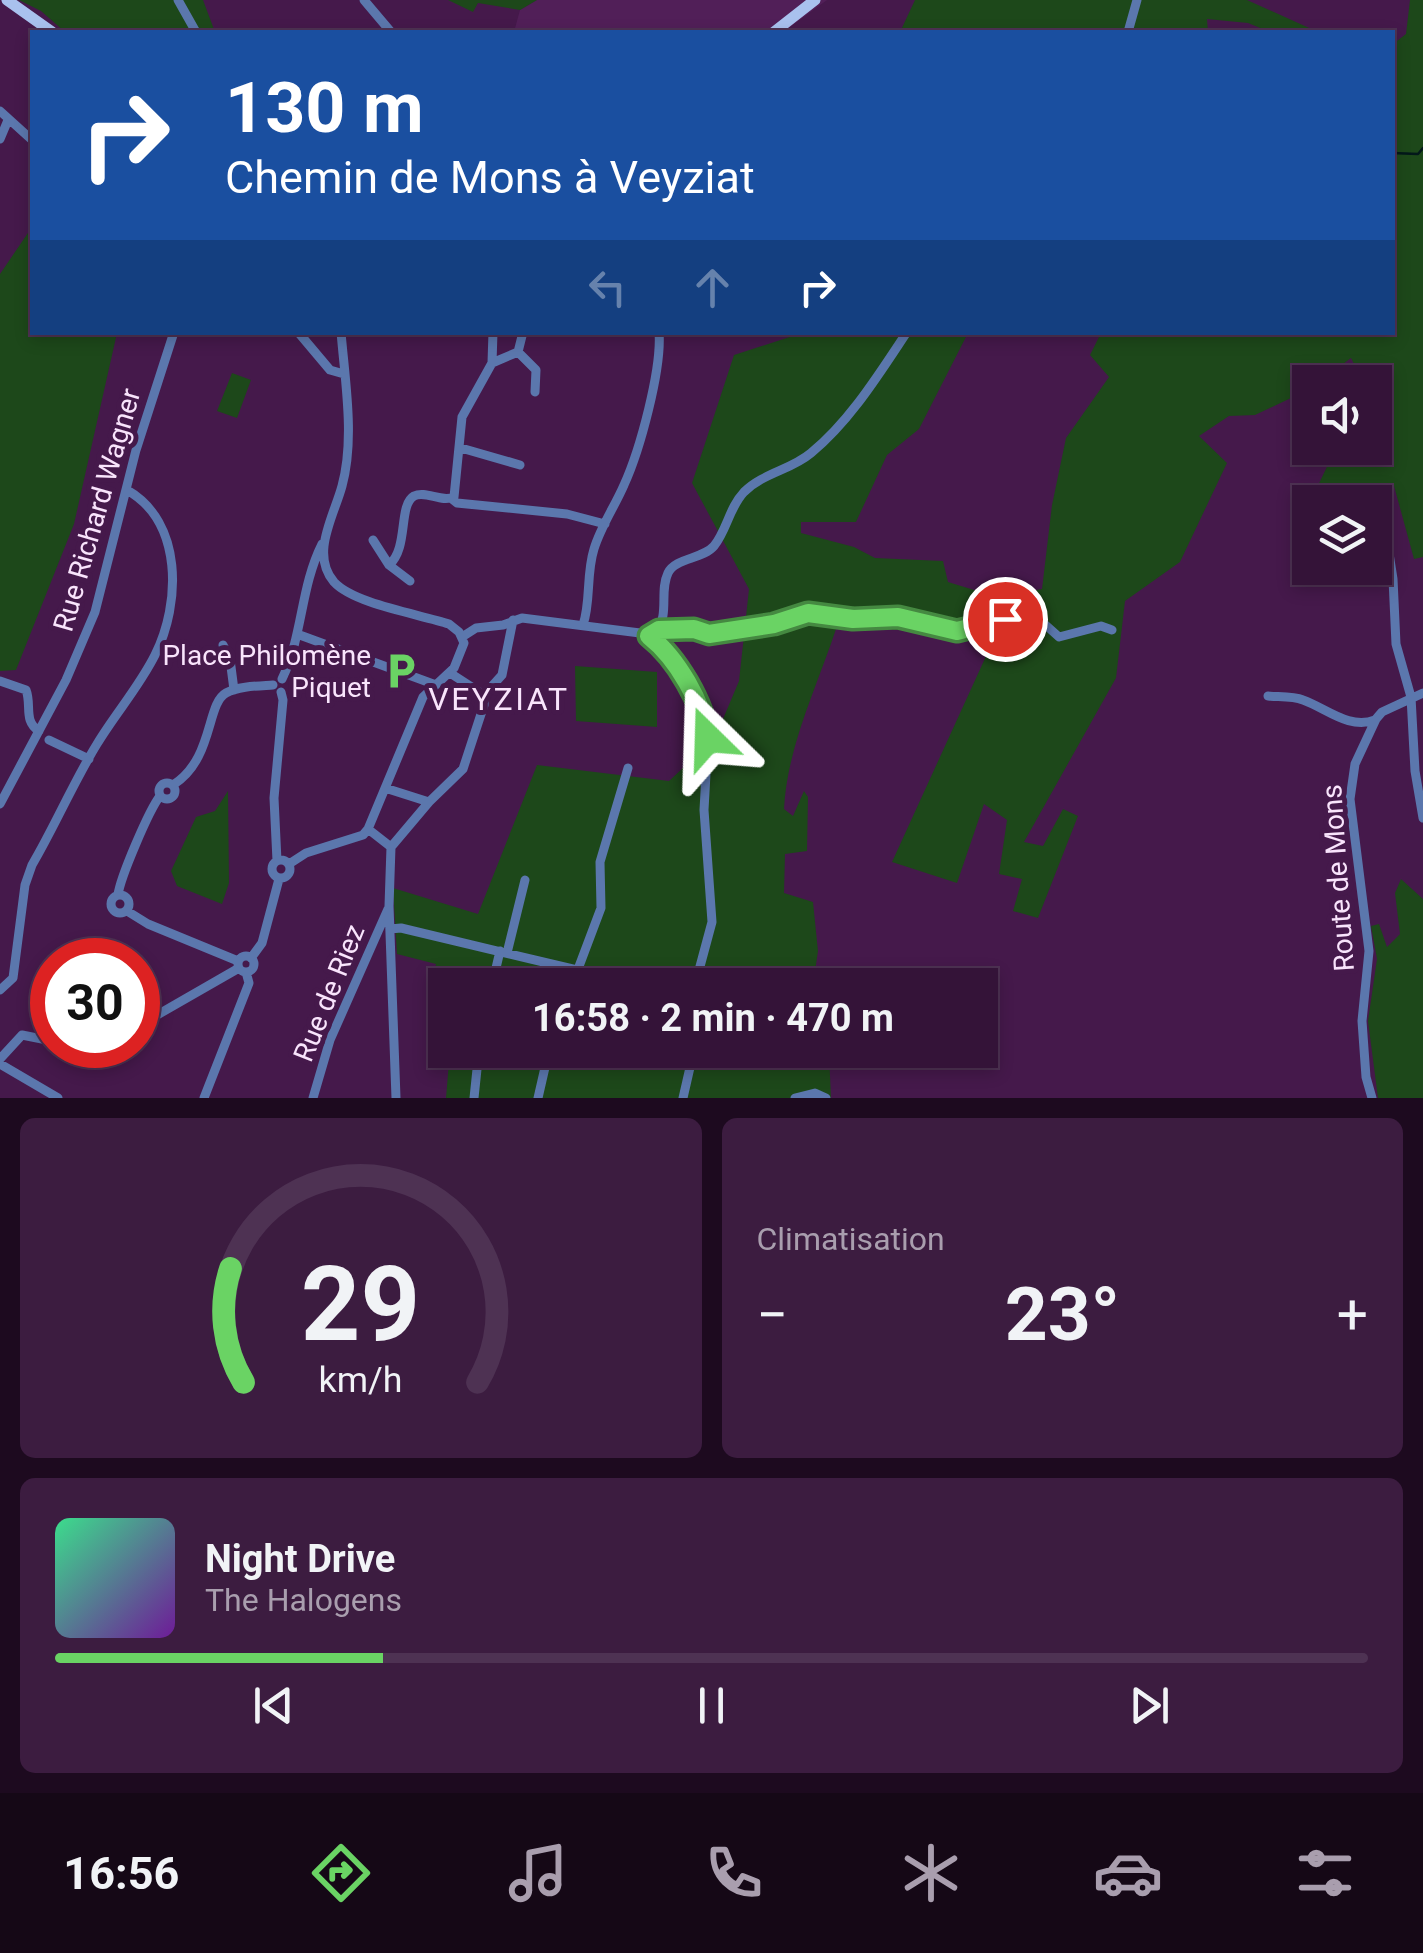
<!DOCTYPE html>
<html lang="fr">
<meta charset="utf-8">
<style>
body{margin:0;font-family:Roboto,sans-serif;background:#3c1c40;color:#f1f3f6;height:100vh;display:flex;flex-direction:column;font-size:38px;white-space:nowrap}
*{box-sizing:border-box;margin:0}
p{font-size:32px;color:#a99eae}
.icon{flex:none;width:55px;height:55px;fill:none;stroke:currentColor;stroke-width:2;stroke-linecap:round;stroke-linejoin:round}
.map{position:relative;height:1098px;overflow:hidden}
.details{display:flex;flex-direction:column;gap:20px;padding:20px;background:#1d0a1f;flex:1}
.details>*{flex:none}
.top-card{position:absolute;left:30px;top:30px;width:1365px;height:305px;border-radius:0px;box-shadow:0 5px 15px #0003,0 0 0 2px #4e3253;background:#1a4fa0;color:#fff;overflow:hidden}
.buttons{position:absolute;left:1292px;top:365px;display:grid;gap:20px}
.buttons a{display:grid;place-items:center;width:100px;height:100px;border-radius:0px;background:#341338;box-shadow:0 5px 15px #0003,0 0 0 2px #4e3253;font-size:50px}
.speed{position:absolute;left:30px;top:938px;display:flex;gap:20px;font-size:50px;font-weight:700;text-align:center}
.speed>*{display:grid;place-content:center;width:130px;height:130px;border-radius:50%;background:#341338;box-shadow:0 5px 15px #0003,0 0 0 2px #4e3253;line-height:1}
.speed .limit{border:15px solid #d22;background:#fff;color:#111}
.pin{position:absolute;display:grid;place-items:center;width:85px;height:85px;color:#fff;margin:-42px;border:5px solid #fff;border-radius:50%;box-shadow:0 2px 10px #0007}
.me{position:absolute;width:110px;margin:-55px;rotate:338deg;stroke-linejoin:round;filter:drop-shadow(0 0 8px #0008)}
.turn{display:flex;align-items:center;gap:35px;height:210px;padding:0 30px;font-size:45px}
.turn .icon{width:130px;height:130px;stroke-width:2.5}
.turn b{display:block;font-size:70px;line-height:85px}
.lanes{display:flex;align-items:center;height:95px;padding:0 30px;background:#0003;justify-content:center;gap:50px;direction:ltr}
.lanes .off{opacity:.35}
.big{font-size:75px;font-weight:700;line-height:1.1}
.details .tile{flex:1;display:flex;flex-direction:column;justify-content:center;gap:15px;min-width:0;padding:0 35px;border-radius:15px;background:#3c1c40}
.details .dial{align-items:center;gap:0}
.dial svg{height:260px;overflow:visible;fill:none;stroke:#4e3253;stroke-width:7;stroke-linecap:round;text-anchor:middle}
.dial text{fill:#f1f3f6;stroke:none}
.song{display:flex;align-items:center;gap:30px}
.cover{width:120px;height:120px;border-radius:15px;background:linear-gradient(135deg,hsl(150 70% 55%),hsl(280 70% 35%))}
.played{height:10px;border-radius:5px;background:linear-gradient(90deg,#6ad364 25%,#4e3253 25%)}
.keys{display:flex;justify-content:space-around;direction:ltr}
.heat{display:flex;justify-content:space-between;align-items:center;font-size:55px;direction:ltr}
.details .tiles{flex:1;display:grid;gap:20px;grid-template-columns:1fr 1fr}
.tile:last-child{grid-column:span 2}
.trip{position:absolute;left:428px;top:968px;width:570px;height:100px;border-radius:0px;background:#341338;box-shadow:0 5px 15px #0003,0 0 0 2px #4e3253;font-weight:700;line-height:100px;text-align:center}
.tab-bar{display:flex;height:160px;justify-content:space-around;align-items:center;background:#150816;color:#a99eae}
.tab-bar .icon{width:70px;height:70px}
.tab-bar .on{color:#6ad364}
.tab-bar b{font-size:45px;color:#f1f3f6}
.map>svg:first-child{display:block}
.built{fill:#511f58}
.green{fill:#1d481a}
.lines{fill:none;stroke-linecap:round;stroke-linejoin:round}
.stream{stroke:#03181a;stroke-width:2.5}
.minor{stroke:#5b77ad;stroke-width:9}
.major{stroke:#a9c1ee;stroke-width:11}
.route-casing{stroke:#458941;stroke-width:25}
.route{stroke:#6ad364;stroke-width:18}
.labels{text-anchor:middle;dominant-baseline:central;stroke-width:10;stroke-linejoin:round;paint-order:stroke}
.street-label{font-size:28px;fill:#f9e4fc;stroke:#45194b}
.poi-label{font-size:28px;fill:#f9e4fc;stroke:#45194b;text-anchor:end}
.quarter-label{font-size:32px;letter-spacing:2.5px;fill:#f9e4fc;stroke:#45194b}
</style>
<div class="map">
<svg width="1423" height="1098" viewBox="0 0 1423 1098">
<rect width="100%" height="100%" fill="#45194b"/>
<path class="built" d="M 537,0 L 827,0 L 783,32 L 514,32 L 520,10 Z"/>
<path class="green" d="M 19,0 L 203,0 L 215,32 L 65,32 L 41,11 Z
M 448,0 L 537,0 L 520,10 L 478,3 L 473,12 Z
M 915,0 L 1247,0 L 1318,32 L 1270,32 L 1248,23 L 1207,19 L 1208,32 L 900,32 Z
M 1410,0 L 1423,0 L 1423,557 L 1414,559 L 1394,486 L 1350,502 L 1311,500 L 1336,448 L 1375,448 L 1375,382 L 1363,382 L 1351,358 L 1319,382 L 1310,382 L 1310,389 L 1255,415 L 1229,416 L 1199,436 L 1227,463 L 1180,562 L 1125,601 L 1116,678 L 1024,842 L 1043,846 L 1063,809 L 1078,816 L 1038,918 L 1013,911 L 1022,879 L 999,874 L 1007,820 L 984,804 L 957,883 L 892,862 L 987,654 L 995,656 L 995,636 L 840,626 L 836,629 C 817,687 787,747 784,809 L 793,816 L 804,791 L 808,797 L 807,851 L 785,854 L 784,893 L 813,902 L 818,951 L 813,985 L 445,985 L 445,988 L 431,985 L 436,964 L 397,954 L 393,888 L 478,914 L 537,765 L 669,781 L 715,738 L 739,681 L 749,589 L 692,483 L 734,355 L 802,333 L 968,333 L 919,429 L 887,455 L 856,522 L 801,522 L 801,533 L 854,547 L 875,558 L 943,561 L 948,582 L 997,597 L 1042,589 L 1052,505 L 1066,438 L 1109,377 L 1090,355 L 1101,333 L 1392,332 L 1393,44 L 1406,34 Z
M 32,227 L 32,332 L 117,333 L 74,524 L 16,670 L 0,671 L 0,274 Z
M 232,373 L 251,380 L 237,418 L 217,411 Z
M 575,666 L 657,672 L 657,727 L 576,721 Z
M 228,791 L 229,883 L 222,904 L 177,886 L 171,871 L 196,817 L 215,811 Z
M 1401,879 L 1423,899 L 1423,1098 L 1378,1098 L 1368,1021 L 1377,959 L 1371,926 L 1379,924 L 1387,947 L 1400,934 L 1395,893 Z
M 450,1050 L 813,1050 L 829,1053 L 831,1098 L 446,1098 Z"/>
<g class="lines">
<path class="stream" d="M 1392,153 L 1418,154 L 1423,148"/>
<path class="minor" d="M 178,0 L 196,32
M 364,0 L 391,32
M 1128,32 L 1137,0
M 0,111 L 32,140
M 0,139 L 8,120
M 298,332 L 330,370 L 344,374
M 341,332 C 345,381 355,439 342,486 C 334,516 310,554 334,582 C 354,604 419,614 449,624 L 459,632 L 464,643 L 454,668 L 423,697 L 368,829
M 518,352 L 536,370 L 535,392
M 492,363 L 518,352 L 523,332
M 461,448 L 520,465
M 452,499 L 457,503 L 567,514 L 605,524
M 1386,534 L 1393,579 L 1396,644 L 1411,697 L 1415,771 L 1423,818
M 373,540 L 389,565 L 410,581
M 389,565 C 409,548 398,505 414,496 C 426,490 441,503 454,497 L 462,417 L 492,363 L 493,332
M 583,625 C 591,602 586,574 594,549 C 601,526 615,506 624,485 C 640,450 662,369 659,332
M 659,630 L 695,629 L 709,633 L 774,624 L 808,613 L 853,619 L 898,617 L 957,631 L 1024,614 L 1040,620 L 1059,637 L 1101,626 L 1112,630
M 656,632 C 670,614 659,592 668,573 C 675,558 703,559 714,546 C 727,530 729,508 744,492 C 763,473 791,470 811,453 C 850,421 879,374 907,332
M 297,634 L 436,685
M 462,637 L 476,628 L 503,625 L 522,618 L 640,633 L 659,644 L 671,659 L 705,718 L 708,738 L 704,810 L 712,922 L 695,985
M 223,645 L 230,659 L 234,690
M 450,673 L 484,695
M 282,679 C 303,636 300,588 322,544
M 0,681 L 26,690 C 32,705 23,721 39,731
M 1268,696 C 1279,697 1293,696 1303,700 C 1326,708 1349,730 1375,720
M 49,740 L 89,759
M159 791a8 8 0 1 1 16 0a8 8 0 1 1-16 0Z
M 173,785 C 214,759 206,704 226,693 C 239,686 259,686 273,685
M 385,788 L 429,802
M 0,804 L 66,680 L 95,612 L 136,450 L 174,332
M 368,829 L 391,847
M272 869a9 9 0 1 1 18 0a9 9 0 1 1-18 0Z
M 277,861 L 274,798 L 283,700 L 281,692
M 289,864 L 306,853 L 363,835 L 368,829
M 118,895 C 120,878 149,810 160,796
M111 904a9 9 0 1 1 18 0a9 9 0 1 1-18 0Z
M 127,911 L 148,924 L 238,961
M 390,929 L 401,928 L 577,970
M 507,953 L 525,880
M238 964a8 8 0 1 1 16 0a8 8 0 1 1-16 0Z
M 251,958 L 262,943 L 279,879
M 492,985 L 500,951
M 572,985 L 601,908 L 600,862 L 628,768
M 0,990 L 13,978 L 25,885 L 32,865 C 55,826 73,783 97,744 C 115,714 139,687 155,655 C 181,603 183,522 127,490
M 138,1026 L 239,968
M 0,1059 L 22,1035 L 52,1041
M 0,1064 L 58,1098
M 204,1098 L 249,983 L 246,972
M 313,1098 L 330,1040 L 388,909
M 396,1098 L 389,906 L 391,847 L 429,802 L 463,769 L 484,705 L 484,695 L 502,675 L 513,620
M 474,1098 L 479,1050
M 538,1098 L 549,1050
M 683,1098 L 694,1050
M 795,1098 L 815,1093 L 826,1098
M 1372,1098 L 1366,1077 L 1362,1021 L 1369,951 L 1350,799 L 1355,764 L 1376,719 L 1382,712 L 1423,693"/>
<path class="major" d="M 7,0 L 52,32
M 774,32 L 815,0"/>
</g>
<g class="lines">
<g class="route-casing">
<path id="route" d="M 708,738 C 703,703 677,658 649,636 L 659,630 L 694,629 L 709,634 L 774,624 L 808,613 L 853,619 L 898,617 L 957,631 L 1005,619"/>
</g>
<use href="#route" class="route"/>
</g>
<defs>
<g id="parking-bare" transform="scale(3)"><path d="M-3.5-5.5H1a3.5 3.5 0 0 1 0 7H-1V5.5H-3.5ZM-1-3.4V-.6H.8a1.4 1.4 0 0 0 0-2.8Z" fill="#6ad364" stroke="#45194b" stroke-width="2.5" paint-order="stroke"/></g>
</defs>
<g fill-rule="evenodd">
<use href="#parking-bare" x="401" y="671"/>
</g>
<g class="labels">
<g class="street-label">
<text transform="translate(97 510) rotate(-74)">Rue Richard Wagner</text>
<text transform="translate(1338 878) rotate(-94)">Route de Mons</text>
<text transform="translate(329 993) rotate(-68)">Rue de Riez</text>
</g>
<g class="poi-label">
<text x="371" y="655">Place Philomène<tspan x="371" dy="32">Piquet</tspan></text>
</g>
<g class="quarter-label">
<text x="499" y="699">VEYZIAT</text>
</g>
</g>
</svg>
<div class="buttons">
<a><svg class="icon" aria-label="sound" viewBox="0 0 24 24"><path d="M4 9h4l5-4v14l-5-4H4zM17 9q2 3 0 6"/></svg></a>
<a><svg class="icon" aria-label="layers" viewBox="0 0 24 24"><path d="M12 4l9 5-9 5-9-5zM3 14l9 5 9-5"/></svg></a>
</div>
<div class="speed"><div class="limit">30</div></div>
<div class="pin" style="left:1005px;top:619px;background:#d93025"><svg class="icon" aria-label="arrive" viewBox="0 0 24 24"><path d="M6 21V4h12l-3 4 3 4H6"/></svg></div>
<svg class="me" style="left:708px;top:738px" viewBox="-20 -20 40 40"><path d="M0-17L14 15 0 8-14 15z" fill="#6ad364" stroke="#fff" stroke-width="4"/></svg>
<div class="trip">16:58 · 2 min · 470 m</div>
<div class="top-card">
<div class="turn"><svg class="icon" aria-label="right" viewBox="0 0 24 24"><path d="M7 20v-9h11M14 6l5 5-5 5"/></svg><div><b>130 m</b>Chemin de Mons à Veyziat</div></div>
<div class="lanes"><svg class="icon off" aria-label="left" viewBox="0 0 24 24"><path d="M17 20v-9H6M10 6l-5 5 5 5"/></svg><svg class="icon off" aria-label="ahead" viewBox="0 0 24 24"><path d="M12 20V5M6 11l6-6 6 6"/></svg><svg class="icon" aria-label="right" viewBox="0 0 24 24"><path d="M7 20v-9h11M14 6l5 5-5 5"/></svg></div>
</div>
</div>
<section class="details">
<div class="tiles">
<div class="tile dial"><svg viewBox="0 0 100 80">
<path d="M14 69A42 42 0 1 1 86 69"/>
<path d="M14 69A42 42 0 0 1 10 34" stroke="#6ad364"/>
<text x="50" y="56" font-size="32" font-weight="700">29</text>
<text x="50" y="72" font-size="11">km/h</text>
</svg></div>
<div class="tile"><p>Climatisation</p>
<div class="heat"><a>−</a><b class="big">23°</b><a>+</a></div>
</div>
<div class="tile">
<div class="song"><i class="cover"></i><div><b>Night Drive</b><p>The Halogens</p></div></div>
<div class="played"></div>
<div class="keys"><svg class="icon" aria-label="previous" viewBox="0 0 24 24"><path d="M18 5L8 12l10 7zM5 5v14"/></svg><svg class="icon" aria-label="pause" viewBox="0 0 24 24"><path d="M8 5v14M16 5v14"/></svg><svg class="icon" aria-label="next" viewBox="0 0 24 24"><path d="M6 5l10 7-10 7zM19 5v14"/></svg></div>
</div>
</div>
</section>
<nav class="tab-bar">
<b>16:56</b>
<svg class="icon on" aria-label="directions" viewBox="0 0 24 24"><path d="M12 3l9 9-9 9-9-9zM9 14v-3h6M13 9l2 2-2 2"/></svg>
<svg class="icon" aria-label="music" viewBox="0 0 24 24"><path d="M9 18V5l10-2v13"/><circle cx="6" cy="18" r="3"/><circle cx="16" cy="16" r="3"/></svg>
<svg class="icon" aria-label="phone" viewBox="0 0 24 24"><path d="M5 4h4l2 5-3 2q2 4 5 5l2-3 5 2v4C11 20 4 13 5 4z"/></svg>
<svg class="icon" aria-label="climate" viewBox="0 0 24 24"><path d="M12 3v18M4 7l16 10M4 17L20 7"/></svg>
<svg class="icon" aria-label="car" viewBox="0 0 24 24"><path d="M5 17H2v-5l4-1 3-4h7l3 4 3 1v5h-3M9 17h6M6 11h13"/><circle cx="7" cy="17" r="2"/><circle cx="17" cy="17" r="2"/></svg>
<svg class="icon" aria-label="filters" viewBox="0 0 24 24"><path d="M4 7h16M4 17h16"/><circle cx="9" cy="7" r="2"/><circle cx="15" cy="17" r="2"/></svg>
</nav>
